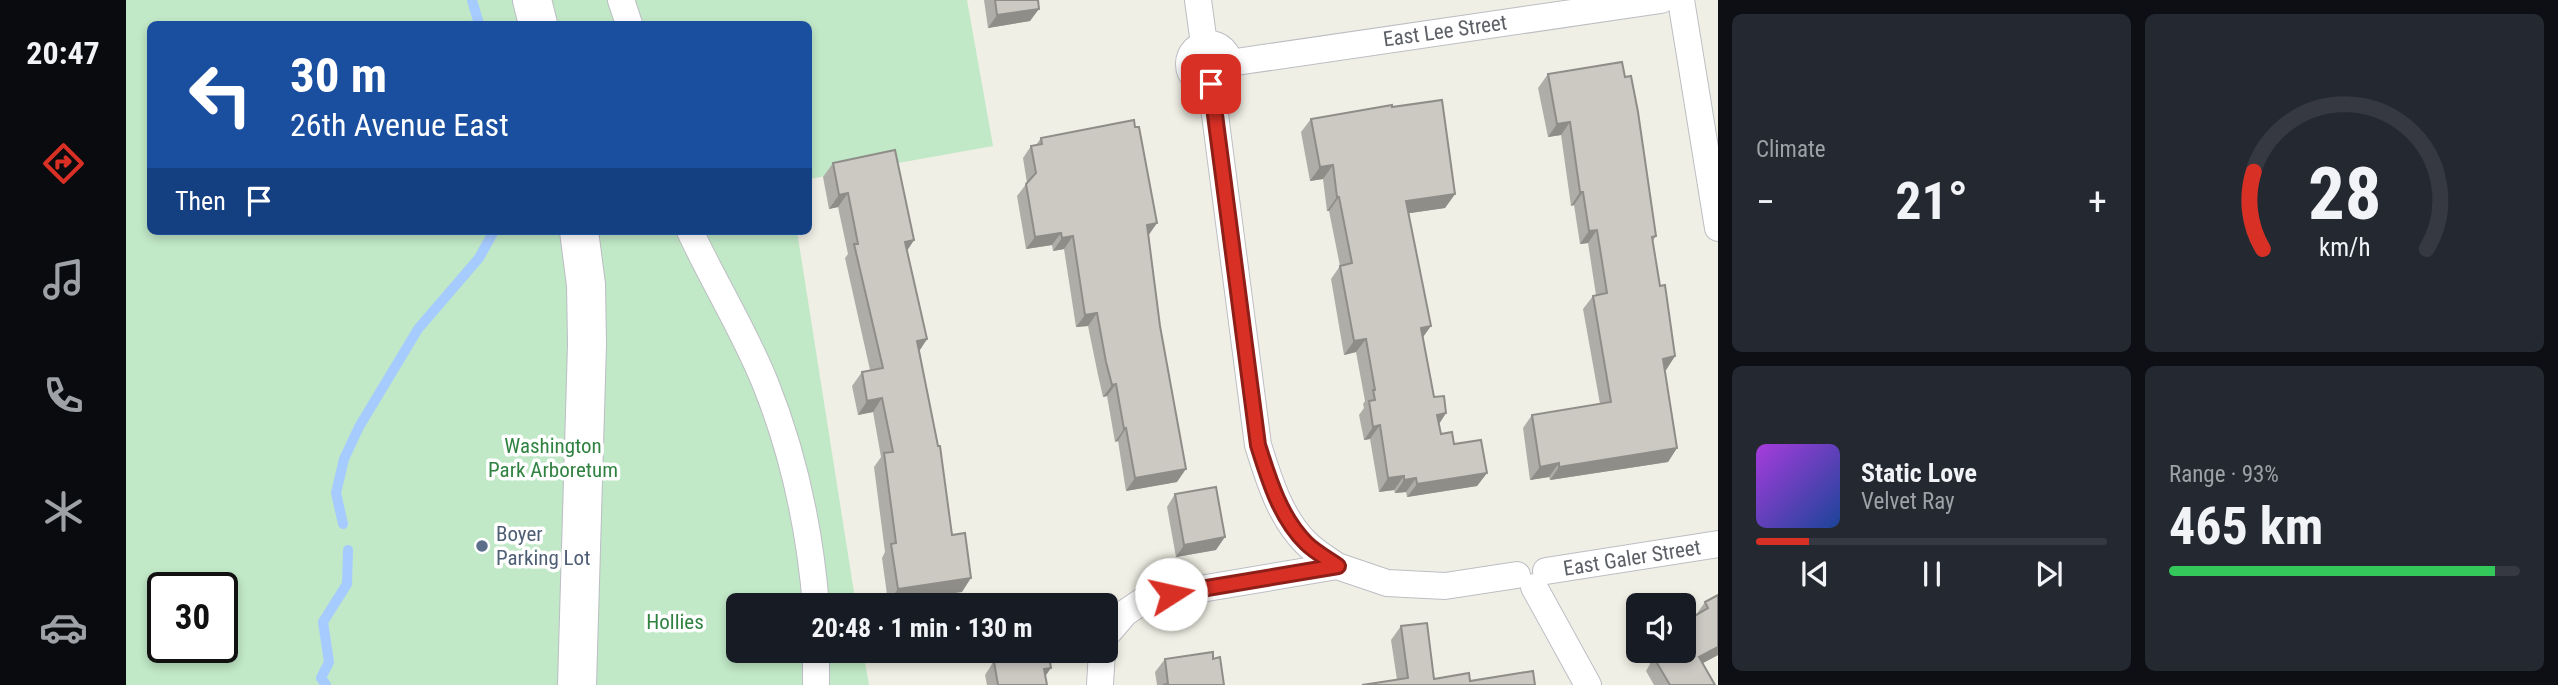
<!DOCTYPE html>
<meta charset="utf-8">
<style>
body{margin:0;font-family:"Roboto Condensed",sans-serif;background:#242831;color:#f1f3f6;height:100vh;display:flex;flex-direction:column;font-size:26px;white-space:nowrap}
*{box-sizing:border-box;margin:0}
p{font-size:23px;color:#9ea1a6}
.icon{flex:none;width:38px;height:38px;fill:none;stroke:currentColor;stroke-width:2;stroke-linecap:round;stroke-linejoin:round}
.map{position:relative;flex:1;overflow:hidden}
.side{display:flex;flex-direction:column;gap:14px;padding:14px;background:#0d0f14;width:840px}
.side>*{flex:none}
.banner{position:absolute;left:21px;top:21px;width:665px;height:214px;border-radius:10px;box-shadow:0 4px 10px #0003;background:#1a4fa0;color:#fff;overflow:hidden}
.buttons{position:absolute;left:1500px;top:593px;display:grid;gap:14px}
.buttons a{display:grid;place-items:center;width:70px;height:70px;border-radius:10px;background:#171b24;box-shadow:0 4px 10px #0003;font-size:35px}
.speed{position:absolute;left:21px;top:572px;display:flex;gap:14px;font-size:35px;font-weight:700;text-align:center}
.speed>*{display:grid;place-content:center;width:91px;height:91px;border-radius:50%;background:#171b24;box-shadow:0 4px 10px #0003;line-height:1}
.speed .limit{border:4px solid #111;border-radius:10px;background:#fff;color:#111}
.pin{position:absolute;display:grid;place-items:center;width:60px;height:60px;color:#fff;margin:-30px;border-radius:14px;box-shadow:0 4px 10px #0006}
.me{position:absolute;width:77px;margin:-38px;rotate:80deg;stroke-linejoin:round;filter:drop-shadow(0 0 5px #0008)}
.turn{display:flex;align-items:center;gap:24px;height:147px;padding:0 28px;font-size:32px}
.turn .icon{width:91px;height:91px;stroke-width:2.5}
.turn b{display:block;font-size:49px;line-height:60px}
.then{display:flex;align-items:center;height:66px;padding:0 28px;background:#0003;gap:14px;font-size:26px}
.big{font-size:52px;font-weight:700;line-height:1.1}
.side .card{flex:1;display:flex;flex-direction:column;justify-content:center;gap:10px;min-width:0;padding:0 24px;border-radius:10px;background:#242831}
.side .dial{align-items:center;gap:0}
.dial svg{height:182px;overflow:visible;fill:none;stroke:#363941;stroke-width:7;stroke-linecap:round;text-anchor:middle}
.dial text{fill:#f1f3f6;stroke:none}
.song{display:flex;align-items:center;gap:21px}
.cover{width:84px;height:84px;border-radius:10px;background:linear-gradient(135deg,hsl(280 70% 55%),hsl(220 70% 35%))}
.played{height:7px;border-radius:4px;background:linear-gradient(90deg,#d93025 15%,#363941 15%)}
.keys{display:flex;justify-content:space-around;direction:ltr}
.heat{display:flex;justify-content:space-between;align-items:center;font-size:38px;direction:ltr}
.charge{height:10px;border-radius:5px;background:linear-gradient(90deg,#34c759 93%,#363941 0)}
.side .tiles{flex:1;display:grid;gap:14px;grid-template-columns:repeat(2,1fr)}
.trip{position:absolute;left:600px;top:593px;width:392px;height:70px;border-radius:10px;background:#171b24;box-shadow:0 4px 10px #0003;font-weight:700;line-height:70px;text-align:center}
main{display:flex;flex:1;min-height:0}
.menu{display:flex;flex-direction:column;width:126px;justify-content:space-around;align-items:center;background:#090b0e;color:#9ea1a6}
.menu .icon{width:49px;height:49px}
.menu .on{color:#d93025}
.menu b{font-size:32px;color:#f1f3f6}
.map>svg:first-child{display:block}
.green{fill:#c1e8c7;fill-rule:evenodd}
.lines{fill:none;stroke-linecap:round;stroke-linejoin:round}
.stream{stroke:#a6cbff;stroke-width:10}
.street-casing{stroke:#bdbec4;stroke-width:28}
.secondary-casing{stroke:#bbbdc3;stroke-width:40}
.street{stroke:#fff;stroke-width:26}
.secondary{stroke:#fff;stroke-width:38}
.wall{fill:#afada7}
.shaded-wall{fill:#8e8d88}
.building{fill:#cbc9c2;stroke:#8e8d88;stroke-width:2}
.route-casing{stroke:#8d1f18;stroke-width:18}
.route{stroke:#d93025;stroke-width:12}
.service-dot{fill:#5c6f8a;stroke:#fff;stroke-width:2.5}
.labels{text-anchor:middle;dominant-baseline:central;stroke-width:7;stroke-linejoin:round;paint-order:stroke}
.street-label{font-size:21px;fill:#5d6066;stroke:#fff}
.park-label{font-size:21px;fill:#308241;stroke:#fff}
.service-label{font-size:21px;fill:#4e5e75;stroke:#fff;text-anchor:start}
</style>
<main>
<nav class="menu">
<b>20:47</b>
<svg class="icon on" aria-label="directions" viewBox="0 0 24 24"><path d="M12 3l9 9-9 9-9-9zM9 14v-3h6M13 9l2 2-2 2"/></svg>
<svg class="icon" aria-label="music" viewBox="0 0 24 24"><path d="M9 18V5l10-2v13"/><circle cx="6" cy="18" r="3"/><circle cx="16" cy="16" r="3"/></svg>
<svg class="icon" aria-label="phone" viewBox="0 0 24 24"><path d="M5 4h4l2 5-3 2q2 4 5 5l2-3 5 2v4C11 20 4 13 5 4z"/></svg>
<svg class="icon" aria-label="climate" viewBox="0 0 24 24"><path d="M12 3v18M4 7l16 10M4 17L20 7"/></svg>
<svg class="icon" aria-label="car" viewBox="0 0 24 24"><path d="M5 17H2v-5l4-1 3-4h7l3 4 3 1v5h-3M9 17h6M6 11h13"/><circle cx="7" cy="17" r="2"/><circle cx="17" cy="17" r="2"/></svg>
</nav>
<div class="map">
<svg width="1592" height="685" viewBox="0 0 1592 685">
<rect width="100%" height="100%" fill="#f0efe5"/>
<path class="green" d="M 0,0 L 841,0 L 867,146 L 683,179 L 682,24 L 24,24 L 24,231 L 671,231 L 730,605 L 612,606 L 612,651 L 737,651 L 743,685 L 0,685 ZM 37,588 L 96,588 L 96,648 L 37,648 Z"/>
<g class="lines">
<path class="stream" d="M 346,0 L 353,24
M 217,524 L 210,493 L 218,459 L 233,427 L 292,329 L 353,258 L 368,231
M 200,685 L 195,678 L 203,662 L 197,622 L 221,584 L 222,550"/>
<g class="street-casing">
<path id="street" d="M 495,0 L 503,24
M 1072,0 L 1078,44
M 1555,0 L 1592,228
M1063 64a20 20 0 1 1 40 0a20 20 0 1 1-40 0Z
M 1103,63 L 1535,0
M 1085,84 L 1132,445 C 1143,480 1154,517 1180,543 C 1189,552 1201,559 1211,566
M 564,231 C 588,283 619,332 640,385 C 668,455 684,532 690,606
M 1420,571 L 1592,544
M 1408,587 L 1462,685
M 980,635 L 999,613 L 1021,598 L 1211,566 L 1261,583 L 1319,586 L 1391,575
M 690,651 L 690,685
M 974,685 L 976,651"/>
</g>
<g class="secondary-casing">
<path id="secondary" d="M 406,0 L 412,24
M 451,685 L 461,344 L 460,285 L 453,231"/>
</g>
<use href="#street" class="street"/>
<use href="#secondary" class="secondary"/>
</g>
<path class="wall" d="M 858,0 L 912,0 L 904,21 L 862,28 Z
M 1422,74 L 1530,236 L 1527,241 L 1534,286 L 1549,356 L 1540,370 L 1539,370 L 1551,448 L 1542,462 L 1424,480 L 1423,477 L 1404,480 L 1397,428 L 1406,415 L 1474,404 L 1457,309 L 1467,296 L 1470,295 L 1462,243 L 1454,244 L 1448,205 L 1445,206 L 1435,135 L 1422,137 L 1412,88 Z
M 1266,107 L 1329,194 L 1319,208 L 1283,213 L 1297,338 L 1308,397 L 1320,413 L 1313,424 L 1315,434 L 1328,444 L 1361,473 L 1351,486 L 1281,497 L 1280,492 L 1269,493 L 1268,490 L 1253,492 L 1244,439 L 1238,440 L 1233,415 L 1238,408 L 1237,404 L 1239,401 L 1230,352 L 1218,355 L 1205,279 L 1214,266 L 1203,211 L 1201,211 L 1197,179 L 1184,181 L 1175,132 L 1185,119 Z
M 915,138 L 1031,223 L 1022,235 L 1051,482 L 1000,491 L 992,441 L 989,442 L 981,396 L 977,397 L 972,375 L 962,326 L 950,327 L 938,249 L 927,251 L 926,245 L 900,249 L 891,196 L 901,183 L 897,158 L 905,146 L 910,145 Z
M 707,163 L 788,240 L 781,250 L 801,339 L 793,351 L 836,592 L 762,602 L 756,558 L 759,552 L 748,467 L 755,457 L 747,412 L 732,415 L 726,386 L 736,372 L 744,370 L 719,258 L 722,254 L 712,207 L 703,209 L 697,177 Z
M 1049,494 L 1090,550 L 1050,557 L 1041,507 Z
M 1592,595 L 1592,655 L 1577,663 L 1589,685 L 1528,685 L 1520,671 L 1524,664 L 1517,652 L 1518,651 L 1558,651 L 1570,615 L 1579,602 Z
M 1275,626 L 1308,679 L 1344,681 L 1271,680 L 1265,640 Z
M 873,651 L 922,651 L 919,676 L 921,685 L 861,685 L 859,675 L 866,664 L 866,661 Z
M 1039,659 L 1087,659 L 1098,685 L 1031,685 L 1029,672 Z"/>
<path class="shaded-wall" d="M 913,9 L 904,21 L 862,28 L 871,15 Z
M 1444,122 L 1435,135 L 1422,137 L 1431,124 Z
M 1207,165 L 1197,179 L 1184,181 L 1194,167 Z
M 1454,192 L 1457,192 L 1448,205 L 1445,206 Z
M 722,193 L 712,207 L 703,209 L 713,195 Z
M 1329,194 L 1319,208 L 1271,215 L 1280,201 Z
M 1211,197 L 1213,197 L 1203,211 L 1201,211 Z
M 1031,223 L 1022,236 L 1021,225 Z
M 1471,230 L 1462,243 L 1454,244 L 1463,231 Z
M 935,233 L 926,245 L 900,249 L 909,237 Z
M 947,236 L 938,249 L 927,251 L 936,238 Z
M 788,240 L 779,254 L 779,242 Z
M 971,313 L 962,326 L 950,327 L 959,315 Z
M 1305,326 L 1295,340 L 1295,328 Z
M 801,339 L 792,353 L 791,341 Z
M 1240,339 L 1230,352 L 1218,355 L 1228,341 Z
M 1549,356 L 1540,370 L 1527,372 L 1537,359 Z
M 990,384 L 981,396 L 977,397 L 986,385 Z
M 756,398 L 747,412 L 732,415 L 741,401 Z
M 1320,413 L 1311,427 L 1311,415 Z
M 1254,425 L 1244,439 L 1238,440 L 1247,427 Z
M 1000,428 L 992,441 L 989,442 L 998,429 Z
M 1551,448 L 1542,462 L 1424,480 L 1433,467 Z
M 1433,463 L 1423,477 L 1404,480 L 1414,467 Z
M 1060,469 L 1051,482 L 1000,491 L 1009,478 Z
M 1361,473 L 1351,486 L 1281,497 L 1291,484 Z
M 1278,476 L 1268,490 L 1253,492 L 1262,478 Z
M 1290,478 L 1280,492 L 1269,493 L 1278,480 Z
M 1099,537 L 1090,550 L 1050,557 L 1058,545 Z
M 845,578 L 836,592 L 762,602 L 772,589 Z
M 1592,647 L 1592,655 L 1564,670 L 1573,657 Z
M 925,668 L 916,681 L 918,669 Z"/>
<path class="building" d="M 869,0 L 912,0 L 913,9 L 871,15 Z
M 1496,62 L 1499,77 L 1505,76 L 1512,112 L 1530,236 L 1526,237 L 1534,286 L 1539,285 L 1549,356 L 1537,359 L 1551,448 L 1433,467 L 1433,463 L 1414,467 L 1406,415 L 1485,402 L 1467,296 L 1481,293 L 1471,230 L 1463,231 L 1457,192 L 1454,192 L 1444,122 L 1431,124 L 1422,74 Z
M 1316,100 L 1329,194 L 1280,201 L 1305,326 L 1295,328 L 1308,397 L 1318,396 L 1320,413 L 1311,415 L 1315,434 L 1326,432 L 1328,444 L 1355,440 L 1361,473 L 1291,484 L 1290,478 L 1278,480 L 1278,476 L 1262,478 L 1254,425 L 1247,427 L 1243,401 L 1249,400 L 1247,390 L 1249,390 L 1240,339 L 1228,341 L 1214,266 L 1226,263 L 1213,197 L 1211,197 L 1207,165 L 1194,167 L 1185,119 L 1266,105 L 1266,107 Z
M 1008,120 L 1009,127 L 1013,127 L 1031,223 L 1021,225 L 1034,326 L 1060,469 L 1009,478 L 1000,428 L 998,429 L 990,384 L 986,385 L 980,362 L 971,313 L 959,315 L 947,236 L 936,238 L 935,233 L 909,237 L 900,184 L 910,173 L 905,146 L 916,144 L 915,138 Z
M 769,150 L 788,240 L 779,242 L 801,339 L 791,341 L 812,446 L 814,446 L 826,535 L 839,533 L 845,578 L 772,589 L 765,544 L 770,543 L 758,453 L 767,452 L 756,398 L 741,401 L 736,372 L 757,368 L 728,244 L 732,244 L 722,193 L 713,195 L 707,163 Z
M 1090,487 L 1099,537 L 1058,545 L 1049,494 Z
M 1592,595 L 1592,647 L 1573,657 L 1589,685 L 1544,685 L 1528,658 L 1535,655 L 1533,651 L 1558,651 L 1558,622 L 1582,608 L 1579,602 Z
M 1301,623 L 1308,679 L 1343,673 L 1344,681 L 1407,671 L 1409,685 L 1236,685 L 1282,678 L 1275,626 Z
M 875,651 L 922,651 L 925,668 L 918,669 L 921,685 L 872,685 L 868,662 L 877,661 Z
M 1087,652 L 1087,659 L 1094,657 L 1098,685 L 1037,685 L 1042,684 L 1039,659 Z"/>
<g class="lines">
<g class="route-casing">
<path id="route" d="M 1045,594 L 1212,566 C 1202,559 1189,552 1180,543 C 1154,517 1143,480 1132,445 L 1085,84"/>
</g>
<use href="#route" class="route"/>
</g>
<circle class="service-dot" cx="356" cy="546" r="7"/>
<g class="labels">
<g class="street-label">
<text transform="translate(1319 31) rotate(-8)">East Lee Street</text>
<text transform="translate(1506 558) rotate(-9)">East Galer Street</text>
</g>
<g class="park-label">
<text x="427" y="446">Washington<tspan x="427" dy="24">Park Arboretum</tspan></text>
<text x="549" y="622">Hollies</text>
</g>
<g class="service-label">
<text x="370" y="534">Boyer<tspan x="370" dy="24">Parking Lot</tspan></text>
</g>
</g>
</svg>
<div class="buttons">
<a><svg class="icon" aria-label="sound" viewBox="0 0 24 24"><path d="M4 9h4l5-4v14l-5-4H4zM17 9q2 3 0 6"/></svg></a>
</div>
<div class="speed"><div class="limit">30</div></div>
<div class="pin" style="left:1085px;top:84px;background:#d93025"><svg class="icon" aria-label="arrive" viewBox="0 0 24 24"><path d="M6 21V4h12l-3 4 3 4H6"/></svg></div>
<svg class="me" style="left:1045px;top:594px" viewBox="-20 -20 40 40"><circle r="19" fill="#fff"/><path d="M0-13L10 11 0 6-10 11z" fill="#d93025"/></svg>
<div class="trip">20:48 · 1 min · 130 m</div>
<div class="banner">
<div class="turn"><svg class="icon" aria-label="left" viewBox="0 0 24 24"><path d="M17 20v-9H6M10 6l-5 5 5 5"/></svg><div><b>30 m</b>26th Avenue East</div></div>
<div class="then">Then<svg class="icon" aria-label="arrive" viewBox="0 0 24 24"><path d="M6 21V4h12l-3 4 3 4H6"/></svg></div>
</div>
</div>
<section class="side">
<div class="tiles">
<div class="card"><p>Climate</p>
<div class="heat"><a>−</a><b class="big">21°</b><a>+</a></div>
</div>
<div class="card dial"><svg viewBox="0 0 100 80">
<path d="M14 69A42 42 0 1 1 86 69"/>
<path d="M14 69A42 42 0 0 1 10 35" stroke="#d93025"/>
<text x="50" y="56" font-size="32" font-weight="700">28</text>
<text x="50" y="72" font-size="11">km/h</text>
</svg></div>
<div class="card">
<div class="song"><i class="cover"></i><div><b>Static Love</b><p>Velvet Ray</p></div></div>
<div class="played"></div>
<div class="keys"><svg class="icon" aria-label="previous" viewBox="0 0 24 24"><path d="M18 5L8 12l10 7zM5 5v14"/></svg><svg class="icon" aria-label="pause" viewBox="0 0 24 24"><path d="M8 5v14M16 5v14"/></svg><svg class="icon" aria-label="next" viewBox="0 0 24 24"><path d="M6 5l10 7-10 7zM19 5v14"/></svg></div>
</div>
<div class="card"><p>Range · 93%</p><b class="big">465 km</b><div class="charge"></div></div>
</div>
</section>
</main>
